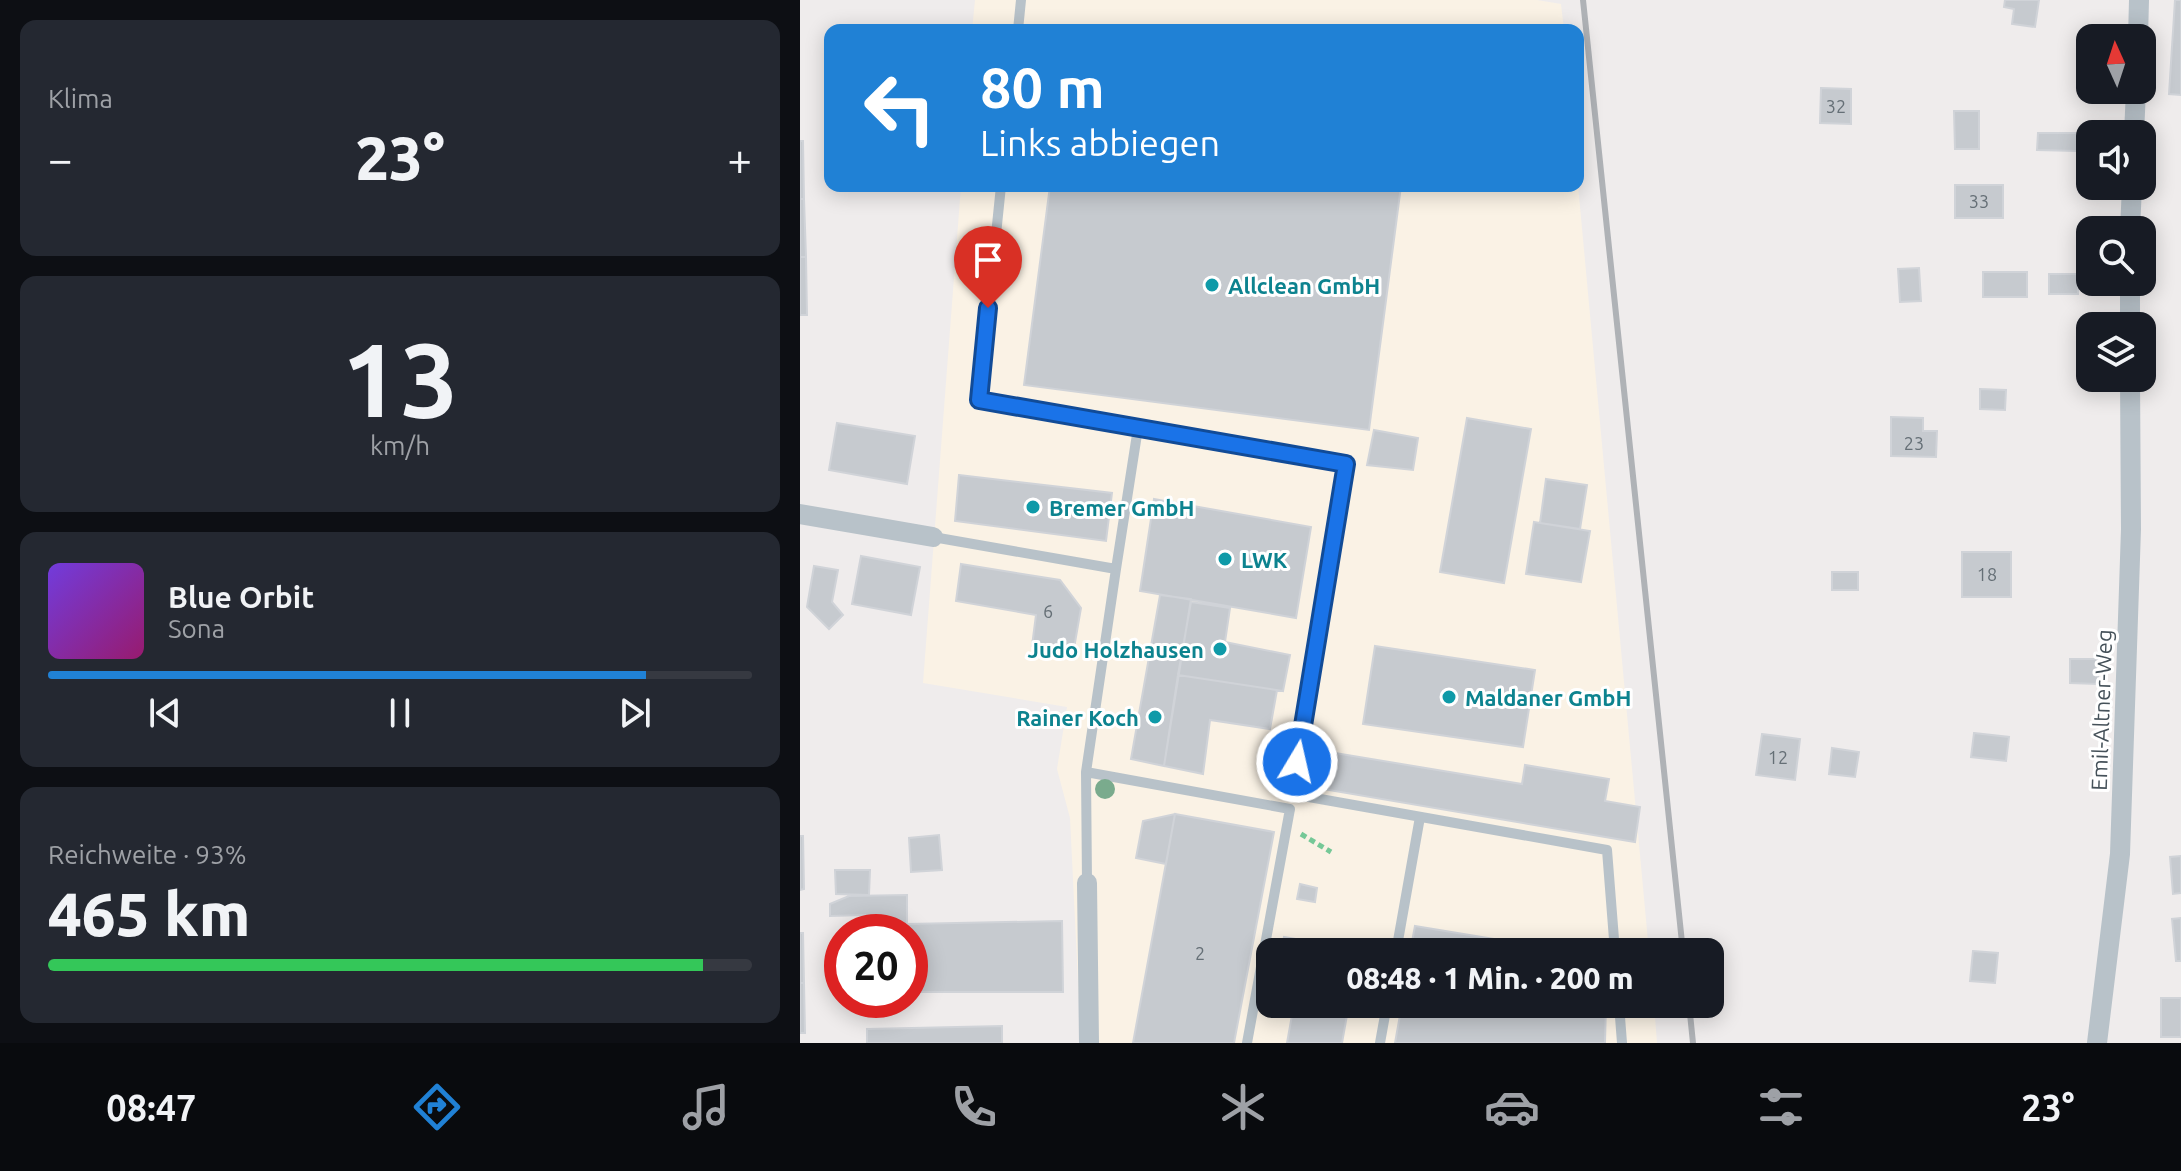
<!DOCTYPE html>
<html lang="de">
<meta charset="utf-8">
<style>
body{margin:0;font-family:Ubuntu,sans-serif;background:#242831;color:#f1f3f6;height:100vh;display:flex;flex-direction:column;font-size:30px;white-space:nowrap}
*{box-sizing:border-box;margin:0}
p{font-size:26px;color:#9ea1a6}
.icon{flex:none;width:44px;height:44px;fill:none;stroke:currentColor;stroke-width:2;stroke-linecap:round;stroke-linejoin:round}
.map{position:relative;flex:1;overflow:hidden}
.details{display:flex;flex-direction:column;gap:20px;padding:20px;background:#0d0f14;width:800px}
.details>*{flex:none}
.guide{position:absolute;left:24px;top:24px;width:760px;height:168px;border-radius:16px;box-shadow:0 4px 20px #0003;background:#2081d5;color:#fff;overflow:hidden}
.needle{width:52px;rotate:357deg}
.controls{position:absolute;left:1276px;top:24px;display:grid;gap:16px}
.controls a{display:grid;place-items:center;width:80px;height:80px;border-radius:16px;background:#171b24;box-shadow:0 4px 20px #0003;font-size:40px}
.speed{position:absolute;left:24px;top:914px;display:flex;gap:16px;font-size:40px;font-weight:700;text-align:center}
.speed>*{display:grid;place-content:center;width:104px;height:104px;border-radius:50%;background:#171b24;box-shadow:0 4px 20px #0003;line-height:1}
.speed .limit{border:12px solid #d22;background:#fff;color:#111}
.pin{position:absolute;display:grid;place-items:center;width:68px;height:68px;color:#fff;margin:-82px -34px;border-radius:50% 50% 50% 0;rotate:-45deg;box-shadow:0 0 8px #0007}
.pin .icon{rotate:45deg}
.me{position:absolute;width:88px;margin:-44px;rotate:9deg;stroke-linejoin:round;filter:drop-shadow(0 0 6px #0008)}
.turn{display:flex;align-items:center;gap:28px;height:168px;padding:0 24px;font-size:36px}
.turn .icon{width:104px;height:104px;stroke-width:2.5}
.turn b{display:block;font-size:56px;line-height:68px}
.big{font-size:60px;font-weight:800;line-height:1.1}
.details .widget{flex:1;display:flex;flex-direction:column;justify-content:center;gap:12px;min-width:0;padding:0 28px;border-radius:16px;background:#242831}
.details .dial{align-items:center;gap:0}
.dial b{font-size:104px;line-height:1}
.song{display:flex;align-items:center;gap:24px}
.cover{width:96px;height:96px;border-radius:12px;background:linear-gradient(135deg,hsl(260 70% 55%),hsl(320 70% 35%))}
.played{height:8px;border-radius:4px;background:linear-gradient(90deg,#2081d5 85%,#363941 85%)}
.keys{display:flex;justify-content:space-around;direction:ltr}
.heat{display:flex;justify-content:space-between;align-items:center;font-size:44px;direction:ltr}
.charge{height:12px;border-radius:6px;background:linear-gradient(90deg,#34c759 93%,#363941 0)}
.trip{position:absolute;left:456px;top:938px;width:468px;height:80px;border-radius:16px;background:#171b24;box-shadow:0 4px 20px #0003;font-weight:800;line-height:80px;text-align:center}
.tabs{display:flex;height:128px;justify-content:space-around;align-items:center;background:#090b0e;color:#9ea1a6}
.tabs .icon{width:56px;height:56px}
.tabs .selected{color:#2081d5}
.tabs b{font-size:36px;color:#f1f3f6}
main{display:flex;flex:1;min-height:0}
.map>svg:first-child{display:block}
.commercial{fill:#faf2e5}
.building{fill:#c6cacf;stroke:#d0d3d8;stroke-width:2}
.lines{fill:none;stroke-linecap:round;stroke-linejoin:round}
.path{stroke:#75c897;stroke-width:5;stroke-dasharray:6 4;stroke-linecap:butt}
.service{stroke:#b8c2c9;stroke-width:10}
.minor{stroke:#b8c2c9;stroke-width:20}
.rail{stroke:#afb2b6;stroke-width:6}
.tree{fill:#7aab8d}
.route-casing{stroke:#114b97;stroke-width:20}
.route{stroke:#1a73e8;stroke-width:14}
.culture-dot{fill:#0f9aa8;stroke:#fff;stroke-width:3}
.labels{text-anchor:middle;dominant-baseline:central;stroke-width:6;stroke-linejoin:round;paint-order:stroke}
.number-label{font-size:18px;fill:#656f76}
.culture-label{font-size:22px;font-weight:bold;fill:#0d838f;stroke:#fff;text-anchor:start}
.street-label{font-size:22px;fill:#455159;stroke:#fff}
</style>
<main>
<section class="details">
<div class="widget"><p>Klima</p>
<div class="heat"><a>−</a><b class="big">23°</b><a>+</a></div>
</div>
<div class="widget dial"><b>13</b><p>km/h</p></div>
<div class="widget">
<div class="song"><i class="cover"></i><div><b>Blue Orbit</b><p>Sona</p></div></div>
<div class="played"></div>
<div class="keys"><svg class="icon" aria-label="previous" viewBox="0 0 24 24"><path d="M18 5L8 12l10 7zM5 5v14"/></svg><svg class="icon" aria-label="pause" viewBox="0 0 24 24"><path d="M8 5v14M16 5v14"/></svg><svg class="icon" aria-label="next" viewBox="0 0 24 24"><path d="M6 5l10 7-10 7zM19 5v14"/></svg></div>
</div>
<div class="widget"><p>Reichweite · 93%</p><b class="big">465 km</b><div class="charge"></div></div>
</section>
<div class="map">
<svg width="1381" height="1043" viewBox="0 0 1381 1043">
<rect width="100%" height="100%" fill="#efecec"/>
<path class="commercial" d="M 175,0 L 737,0 L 761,4 L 764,30 L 172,30 Z
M 778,185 L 849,952 L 470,952 L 470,1004 L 854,1004 L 857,1043 L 281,1043 L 270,818 L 257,769 L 267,707 L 123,683 L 161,186 Z"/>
<path class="building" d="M 1205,0 L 1239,0 L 1235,27 L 1212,24 L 1214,9 L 1204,7 Z
M 1375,0 L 1381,0 L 1381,95 L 1369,94 Z
M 1021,88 L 1051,89 L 1051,124 L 1020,123 Z
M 1154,111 L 1179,111 L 1179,149 L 1155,149 Z
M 1238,133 L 1278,133 L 1277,151 L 1237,150 Z
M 0,141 L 3,141 L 4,199 L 0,199 Z
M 1155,185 L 1203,185 L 1203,218 L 1155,218 Z
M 250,186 L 601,186 L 569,430 L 224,385 Z
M 0,199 L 4,199 L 6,257 L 0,257 Z
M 0,257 L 6,257 L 7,315 L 0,315 Z
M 1119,268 L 1121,301 L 1100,302 L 1098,269 Z
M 1183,272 L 1227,272 L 1227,297 L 1183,297 Z
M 1249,274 L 1278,274 L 1278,294 L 1249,294 Z
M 1180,389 L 1206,390 L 1205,410 L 1180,409 Z
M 1091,417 L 1123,418 L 1123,431 L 1137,431 L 1136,457 L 1091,456 Z
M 667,418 L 731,429 L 704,583 L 640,572 Z
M 37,423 L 115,436 L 107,484 L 29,470 Z
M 574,430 L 618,438 L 613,470 L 567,465 Z
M 159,475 L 312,493 L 306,541 L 155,521 Z
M 746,479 L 787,485 L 780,529 L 740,523 Z
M 354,499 L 511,527 L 496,618 L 340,591 Z
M 734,522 L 790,531 L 781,582 L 726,574 Z
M 1162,552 L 1211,552 L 1211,597 L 1162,597 Z
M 61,556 L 120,567 L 111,615 L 52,604 Z
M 161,564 L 260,580 L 281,608 L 273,654 L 232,646 L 236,615 L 156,601 Z
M 14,566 L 38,570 L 32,602 L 43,615 L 29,629 L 7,607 Z
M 1032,572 L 1058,572 L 1058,590 L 1032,590 Z
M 360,595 L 391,599 L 364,766 L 331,759 Z
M 391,602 L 430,608 L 425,642 L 490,655 L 483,691 L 378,675 Z
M 575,646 L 735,670 L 723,747 L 563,724 Z
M 1270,659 L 1298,659 L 1298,684 L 1270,683 Z
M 378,675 L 477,690 L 470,729 L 410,720 L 403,774 L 364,766 Z
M 1174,733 L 1209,737 L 1206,761 L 1171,757 Z
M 962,734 L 1000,739 L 995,780 L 956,775 Z
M 1032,748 L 1059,752 L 1055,777 L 1029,774 Z
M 517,750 L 722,784 L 725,765 L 809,779 L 805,801 L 840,807 L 835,842 L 511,787 Z
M 375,814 L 474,832 L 434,1043 L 333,1043 Z
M 375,814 L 366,864 L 336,858 L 343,821 Z
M 139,835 L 142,870 L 111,872 L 109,838 Z
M 0,836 L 3,836 L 4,889 L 0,890 Z
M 1381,856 L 1381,893 L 1373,894 L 1370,857 Z
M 35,870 L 70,870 L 69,895 L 36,894 Z
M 500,884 L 517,888 L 515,902 L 497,899 Z
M 107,895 L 107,924 L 262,921 L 263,992 L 110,992 L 110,932 L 65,932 L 65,915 L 30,916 L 30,904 L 49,896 Z
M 1381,918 L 1381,961 L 1376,961 L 1372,919 Z
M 615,926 L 774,952 L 610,952 Z
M 0,933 L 3,933 L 4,983 L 0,983 Z
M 484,937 L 572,952 L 481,952 Z
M 1173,951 L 1198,953 L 1195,983 L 1170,981 Z
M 0,983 L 4,983 L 5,1033 L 0,1033 Z
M 1361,998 L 1381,998 L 1381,1037 L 1361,1037 Z
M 494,1004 L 549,1004 L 542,1043 L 487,1043 Z
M 602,1004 L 806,1004 L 805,1043 L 595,1043 Z
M 202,1026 L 202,1043 L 67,1043 L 67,1029 Z"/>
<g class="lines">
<path class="path" d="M 501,834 L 531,852"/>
<path class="service" d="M 218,30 L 221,0
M 201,186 L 179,400 L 546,464 L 492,794 L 807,850 L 815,952
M 133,537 L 316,569 L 286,772 L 490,809 L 447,1043
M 316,569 L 338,428
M 286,772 L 287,883
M 596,952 L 620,817
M 819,1004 L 822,1043
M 580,1043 L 587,1004"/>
<path class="minor" d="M 1338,38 L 1339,0
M 1334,134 L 1336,90
M 1330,230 L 1332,186
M 1330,282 L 1330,326
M 0,514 L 133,537
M 287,883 L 289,1043
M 1297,1043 L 1320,854 L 1331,529 L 1330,378"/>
<path class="rail" d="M 783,0 L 883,952
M 889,1004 L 893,1043"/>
</g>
<circle class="tree" cx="305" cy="789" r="10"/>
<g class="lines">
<g class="route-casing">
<path id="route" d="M 188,308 L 179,400 L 546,464 L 497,762"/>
</g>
<use href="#route" class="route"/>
</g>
<g class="culture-dot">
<circle cx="412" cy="285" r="8"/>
<circle cx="233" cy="507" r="8"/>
<circle cx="425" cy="559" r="8"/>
<circle cx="420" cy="649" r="8"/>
<circle cx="649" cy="697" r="8"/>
<circle cx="355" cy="717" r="8"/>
</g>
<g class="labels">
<g class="number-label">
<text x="1036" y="106">32</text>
<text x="1179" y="201">33</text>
<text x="1114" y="443">23</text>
<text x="1187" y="574">18</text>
<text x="248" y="611">6</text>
<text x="978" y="757">12</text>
<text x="400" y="953">2</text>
</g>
<g class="culture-label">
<text x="428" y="285">Allclean GmbH</text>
<text x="249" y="507">Bremer GmbH</text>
<text x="441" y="559">LWK</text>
<text x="404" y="649" text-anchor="end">Judo Holzhausen</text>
<text x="665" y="697">Maldaner GmbH</text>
<text x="339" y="717" text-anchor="end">Rainer Koch</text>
</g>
<g class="street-label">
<text transform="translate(1301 710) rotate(-88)">Emil-Altner-Weg</text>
</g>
</g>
</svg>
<div class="controls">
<a><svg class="needle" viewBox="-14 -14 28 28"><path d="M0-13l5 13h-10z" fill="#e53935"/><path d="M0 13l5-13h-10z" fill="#9ea1a6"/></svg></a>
<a><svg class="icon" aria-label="sound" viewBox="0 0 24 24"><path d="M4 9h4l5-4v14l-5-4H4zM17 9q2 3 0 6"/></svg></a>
<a><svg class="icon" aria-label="search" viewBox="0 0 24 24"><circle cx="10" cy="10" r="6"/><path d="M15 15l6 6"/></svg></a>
<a><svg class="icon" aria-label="layers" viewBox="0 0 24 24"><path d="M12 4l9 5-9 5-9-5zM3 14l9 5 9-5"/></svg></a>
</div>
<div class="speed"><div class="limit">20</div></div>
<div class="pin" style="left:188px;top:308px;background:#d93025"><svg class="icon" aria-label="arrive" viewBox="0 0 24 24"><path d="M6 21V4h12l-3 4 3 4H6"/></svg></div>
<svg class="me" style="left:497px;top:762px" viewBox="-20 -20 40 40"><circle r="17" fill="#1a73e8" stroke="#fff" stroke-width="3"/><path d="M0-11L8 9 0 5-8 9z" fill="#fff"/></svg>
<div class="trip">08:48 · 1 Min. · 200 m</div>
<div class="guide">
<div class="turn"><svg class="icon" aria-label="left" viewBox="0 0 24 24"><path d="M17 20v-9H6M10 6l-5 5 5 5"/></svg><div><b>80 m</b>Links abbiegen</div></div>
</div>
</div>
</main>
<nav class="tabs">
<b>08:47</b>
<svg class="icon selected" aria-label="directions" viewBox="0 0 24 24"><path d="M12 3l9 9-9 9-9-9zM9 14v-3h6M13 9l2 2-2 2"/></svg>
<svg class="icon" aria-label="music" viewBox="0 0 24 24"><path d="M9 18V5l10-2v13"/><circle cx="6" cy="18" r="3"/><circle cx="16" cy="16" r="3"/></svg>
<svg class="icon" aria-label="phone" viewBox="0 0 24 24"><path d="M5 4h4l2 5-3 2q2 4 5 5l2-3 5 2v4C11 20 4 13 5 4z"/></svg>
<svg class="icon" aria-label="climate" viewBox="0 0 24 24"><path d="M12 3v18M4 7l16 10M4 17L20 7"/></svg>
<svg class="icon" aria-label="car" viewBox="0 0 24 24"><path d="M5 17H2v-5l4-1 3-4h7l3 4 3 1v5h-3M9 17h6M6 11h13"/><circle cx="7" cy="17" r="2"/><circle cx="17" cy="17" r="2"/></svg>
<svg class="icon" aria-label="filters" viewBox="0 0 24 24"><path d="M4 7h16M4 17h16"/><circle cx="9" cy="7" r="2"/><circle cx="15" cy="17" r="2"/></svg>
<b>23°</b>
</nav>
